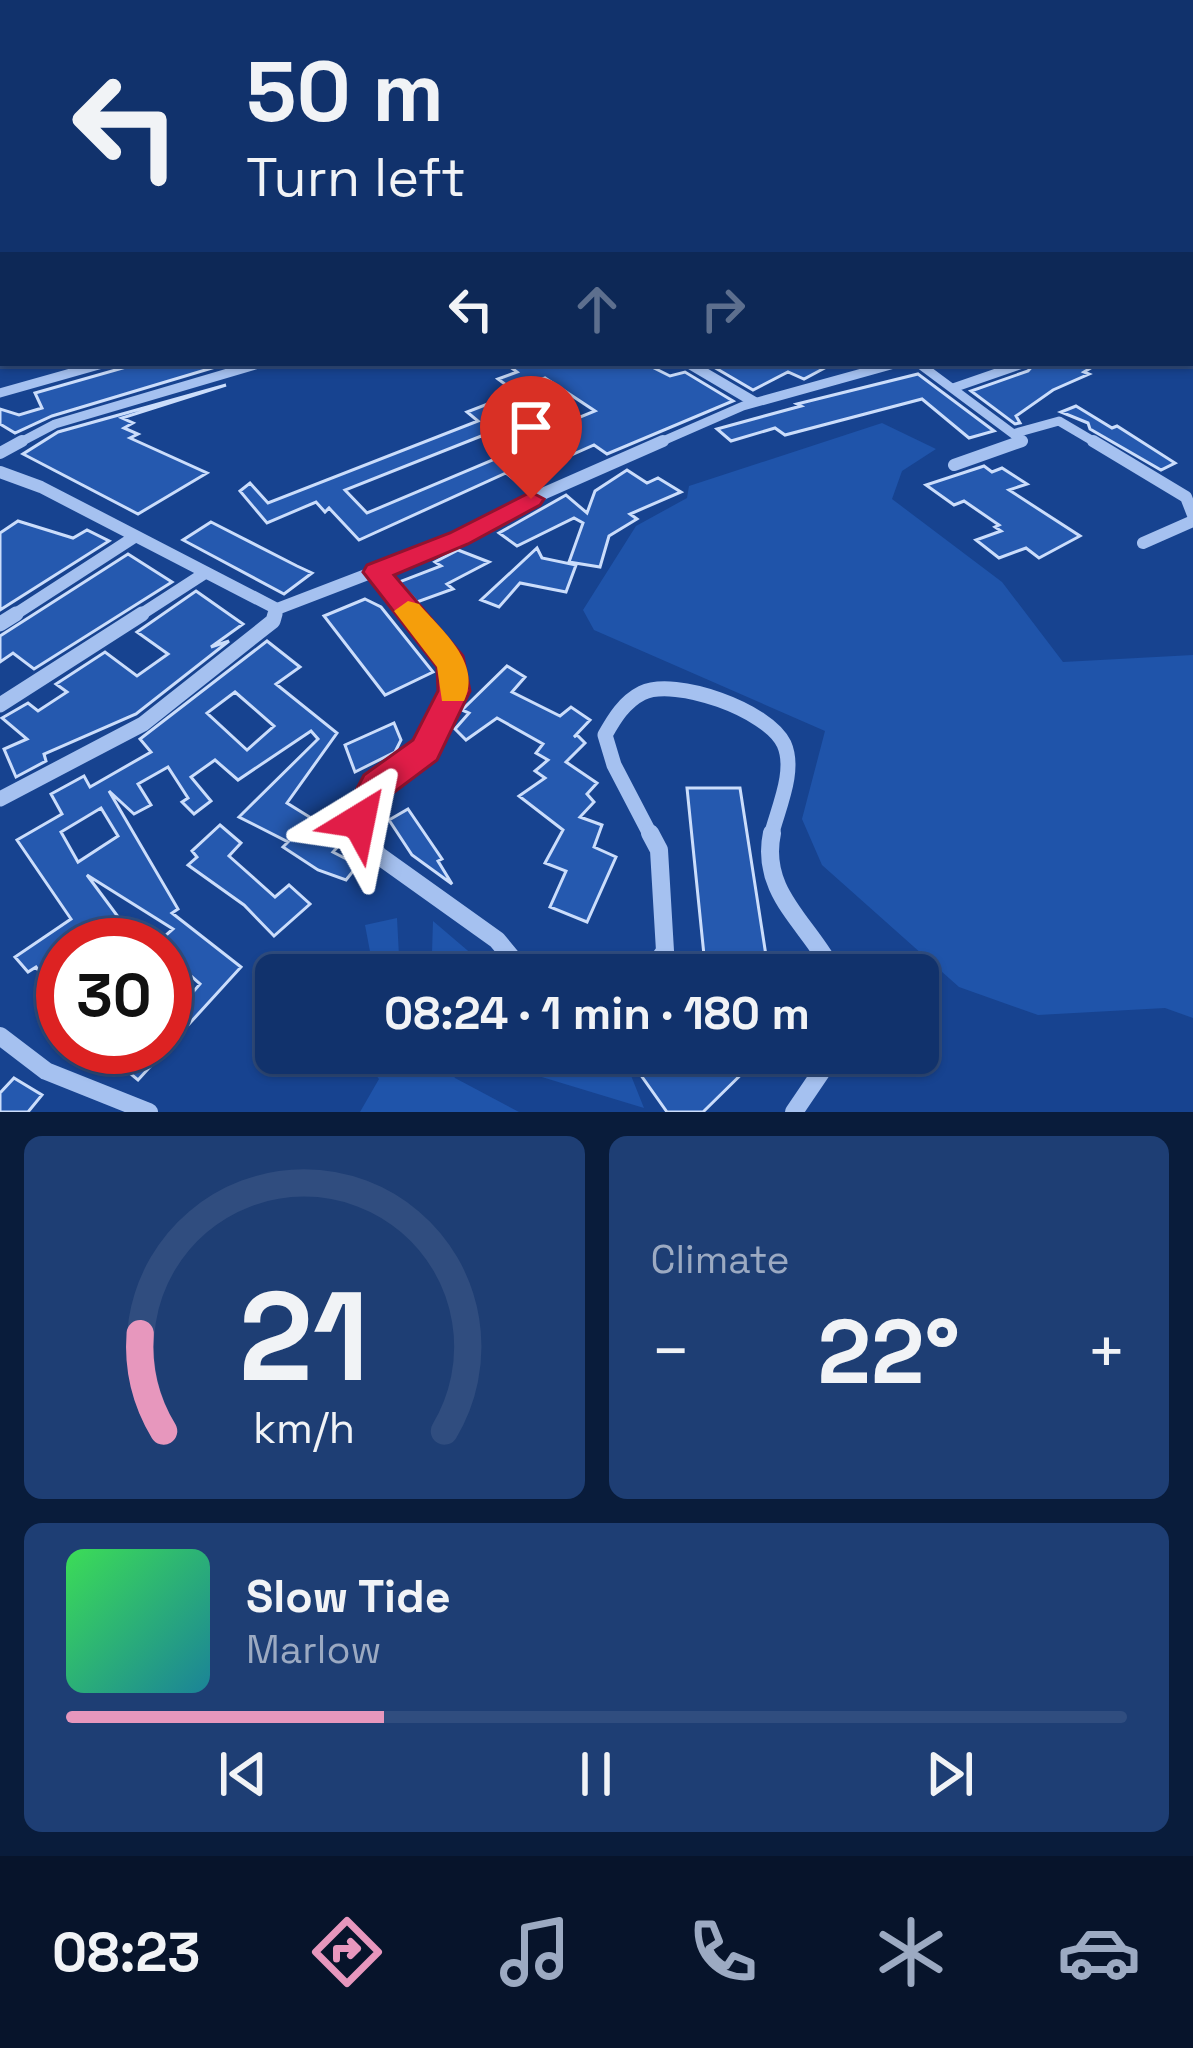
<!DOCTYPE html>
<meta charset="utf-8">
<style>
body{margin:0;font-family:"Space Grotesk",sans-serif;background:#1e3e74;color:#f1f3f6;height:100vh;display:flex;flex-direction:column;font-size:45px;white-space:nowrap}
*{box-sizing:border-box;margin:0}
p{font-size:39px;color:#9caac2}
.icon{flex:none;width:66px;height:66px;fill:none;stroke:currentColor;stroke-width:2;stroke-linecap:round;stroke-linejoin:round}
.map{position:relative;height:1112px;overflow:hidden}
.sheet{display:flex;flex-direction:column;gap:24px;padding:24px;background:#091c3b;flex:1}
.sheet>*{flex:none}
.banner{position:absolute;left:0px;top:0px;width:1194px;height:366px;box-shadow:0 3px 9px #0004,0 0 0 3px #304d7f;background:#11326c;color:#f1f3f6;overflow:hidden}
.speed{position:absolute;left:36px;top:918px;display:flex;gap:24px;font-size:60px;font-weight:700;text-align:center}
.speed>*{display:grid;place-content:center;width:156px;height:156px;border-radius:50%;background:#11326c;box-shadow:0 3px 9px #0004,0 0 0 3px #304d7f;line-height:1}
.speed .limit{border:18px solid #d22;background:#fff;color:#111}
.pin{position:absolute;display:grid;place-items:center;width:102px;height:102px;color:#fff;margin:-123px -51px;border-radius:50% 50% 50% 0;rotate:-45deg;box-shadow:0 0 12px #0007}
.pin .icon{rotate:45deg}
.me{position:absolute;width:132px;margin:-66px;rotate:35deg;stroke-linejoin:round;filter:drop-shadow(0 0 9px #0008)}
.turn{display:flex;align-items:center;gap:42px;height:252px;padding:0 48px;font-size:54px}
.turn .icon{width:156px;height:156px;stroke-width:2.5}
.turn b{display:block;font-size:84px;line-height:102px}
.lanes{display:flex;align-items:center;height:114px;padding:0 48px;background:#0003;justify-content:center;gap:60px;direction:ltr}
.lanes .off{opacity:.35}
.big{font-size:90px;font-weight:600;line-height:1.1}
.sheet .card{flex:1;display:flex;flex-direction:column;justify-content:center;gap:18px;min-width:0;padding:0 42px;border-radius:18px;background:#1e3e74}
.sheet .dial{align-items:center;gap:0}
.dial svg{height:312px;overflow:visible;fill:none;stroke:#304d7f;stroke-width:7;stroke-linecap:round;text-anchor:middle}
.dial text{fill:#f1f3f6;stroke:none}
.song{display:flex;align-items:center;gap:36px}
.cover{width:144px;height:144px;border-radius:18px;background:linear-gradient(135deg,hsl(130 70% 55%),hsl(190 70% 35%))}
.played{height:12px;border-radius:6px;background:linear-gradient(90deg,#e797bd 30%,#304d7f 30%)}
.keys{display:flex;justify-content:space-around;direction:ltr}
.heat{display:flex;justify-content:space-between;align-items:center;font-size:66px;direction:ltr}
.sheet .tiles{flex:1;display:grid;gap:24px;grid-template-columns:1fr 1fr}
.card:last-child{grid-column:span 2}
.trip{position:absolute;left:255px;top:954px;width:684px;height:120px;border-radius:18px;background:#11326c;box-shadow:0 3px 9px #0004,0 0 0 3px #304d7f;font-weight:600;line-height:120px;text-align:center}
.tab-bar{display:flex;height:192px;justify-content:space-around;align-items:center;background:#07142b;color:#9caac2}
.tab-bar .icon{width:84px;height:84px}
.tab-bar .selected{color:#e797bd}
.tab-bar b{font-size:54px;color:#f1f3f6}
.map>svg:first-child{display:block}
.green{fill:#1f54aa}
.building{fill:#2559af;stroke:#cbddfb;stroke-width:3;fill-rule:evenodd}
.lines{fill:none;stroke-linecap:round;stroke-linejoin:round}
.minor-far3{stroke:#a5c1f0;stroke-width:9}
.minor-far2{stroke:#a5c1f0;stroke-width:12}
.minor-far1{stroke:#a5c1f0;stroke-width:15}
.minor{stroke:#a5c1f0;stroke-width:18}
.tertiary{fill:#a5c1f0;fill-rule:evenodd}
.primary{fill:#edf3ff;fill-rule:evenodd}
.route{fill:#e11d48;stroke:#92132f;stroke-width:3}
.slow{fill:#f59e0b}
</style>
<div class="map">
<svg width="1193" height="1112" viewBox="0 0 1193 1112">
<rect width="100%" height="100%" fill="#174390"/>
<path class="green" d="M 882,423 L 936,449 L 902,471 L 892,499 L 1002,582 L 1063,662 L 1193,655 L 1193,1018 L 1165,1008 L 1038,1015 L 959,987 L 822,865 L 802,819 L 825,731 L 594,630 L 583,610 L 636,526 L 687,498 L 689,486 Z
M 397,918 L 400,975 L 367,975 L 372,962 L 365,925 Z
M 433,921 L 474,956 L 487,975 L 423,975 L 418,966 L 432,953 Z
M 358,1053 L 441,1053 L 455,1078 L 519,1112 L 360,1112 L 379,1079 Z
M 466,1053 L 622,1053 L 644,1108 L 466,1054 Z"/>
<path class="building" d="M 140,363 L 207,363 L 212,368 L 52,416 L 15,433 L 0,424 L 0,409 L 19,415 L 42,408 L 35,393 Z
M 505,363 L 644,363 L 670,376 L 685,372 L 733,401 L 607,454 L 594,445 L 515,480 L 506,473 L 359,540 L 329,508 L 325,512 L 316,502 L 267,523 L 240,491 L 250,483 L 268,503 L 478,421 L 467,412 L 511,395 L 556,427 L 595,411 L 545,378 L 513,390 L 498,379 L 517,372 ZM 504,427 L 514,451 L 367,513 L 345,490 Z
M 707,363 L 834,363 L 804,379 L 788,372 L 753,390 Z
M 1035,363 L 1099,363 L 1084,372 L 1089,374 L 1053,390 L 1016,416 L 1020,423 L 1015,424 L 971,391 L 1028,371 Z
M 918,374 L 994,431 L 969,438 L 922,399 L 785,435 L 775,428 L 731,441 L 717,429 L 801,406 L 797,404 Z
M 226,385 L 122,418 L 133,423 L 124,428 L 138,434 L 130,438 L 207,473 L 138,514 L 23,454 L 58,432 Z
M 1076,406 L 1112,428 L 1117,426 L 1175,463 L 1161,470 L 1090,429 L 1088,423 L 1061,412 Z
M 984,466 L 992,472 L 1002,468 L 1027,484 L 1009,490 L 1080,536 L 1039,558 L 1026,548 L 999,558 L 976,540 L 1001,531 L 995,527 L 999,525 L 964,501 L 954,505 L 926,485 Z
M 627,470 L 647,483 L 658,478 L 681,492 L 630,514 L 637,519 L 609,536 L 600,567 L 569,562 L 583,523 L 574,518 L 517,546 L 499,533 L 566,495 L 587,513 L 595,491 Z
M 18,521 L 73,538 L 87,530 L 109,541 L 0,610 L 0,533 Z
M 211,522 L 297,566 L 312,573 L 284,594 L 183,540 Z
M 537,548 L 542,558 L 576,565 L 566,592 L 520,583 L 499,607 L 481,600 Z
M 458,550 L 489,562 L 447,584 L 453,589 L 417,602 L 399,582 L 441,566 L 435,562 Z
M 128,554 L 172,582 L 34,669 L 13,653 L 0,662 L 0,636 Z
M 196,591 L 243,624 L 211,647 L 229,641 L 136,714 L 44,754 L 46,761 L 16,777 L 4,749 L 27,739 L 2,718 L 28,703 L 38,711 L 67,692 L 56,684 L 105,652 L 137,676 L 168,654 L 137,632 Z
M 365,599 L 381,607 L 433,672 L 385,695 L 324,616 Z
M 267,641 L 300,667 L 276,684 L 337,733 L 287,803 L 345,839 L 333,852 L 358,865 L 346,880 L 318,870 L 283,847 L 288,842 L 239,817 L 318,739 L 311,731 L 238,780 L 215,760 L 191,777 L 211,801 L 194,814 L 182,802 L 188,798 L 168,767 L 138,784 L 151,805 L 134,814 L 109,791 L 178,909 L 172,913 L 241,967 L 138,1080 L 120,1065 L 128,1056 L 119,1047 L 165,1047 L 165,1011 L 174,1003 L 181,1006 L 200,984 L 165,953 L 165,936 L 173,929 L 87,875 L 139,945 L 63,945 L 63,1022 L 46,995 L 53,990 L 36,967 L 28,972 L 15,957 L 71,919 L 17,840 L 62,814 L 51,794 L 84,776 L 90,787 L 151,752 L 140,739 ZM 235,692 L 274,726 L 247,750 L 207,713 ZM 101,808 L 118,836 L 78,862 L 61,832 Z
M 507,666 L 525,677 L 512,692 L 560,716 L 571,707 L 590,720 L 574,737 L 577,735 L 585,743 L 566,762 L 597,783 L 587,794 L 594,802 L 580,817 L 602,825 L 594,847 L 616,857 L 587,922 L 550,907 L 566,871 L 545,863 L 563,830 L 519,796 L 545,778 L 535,771 L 548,760 L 536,753 L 543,744 L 497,718 L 466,740 L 455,729 L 469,713 L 462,710 Z
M 394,723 L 401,740 L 395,752 L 355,772 L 345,745 Z
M 687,788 L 740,788 L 769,975 L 706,975 Z
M 408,809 L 442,859 L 438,861 L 452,884 L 412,855 L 389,820 Z
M 220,825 L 241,843 L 229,856 L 275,897 L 289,885 L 310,904 L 274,936 L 244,905 L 188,865 L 197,857 L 192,851 Z
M 645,1053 L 763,1053 L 703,1112 L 667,1112 L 633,1064 Z
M 14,1078 L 42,1095 L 28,1112 L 0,1112 L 0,1093 Z"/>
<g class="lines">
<path class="minor-far3" d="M 918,363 L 1023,441 L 1014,444
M 953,388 L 1025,363
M 0,393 L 106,363
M 1016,433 L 1059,421 L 1098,444
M 17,444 L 55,424 L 262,363
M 656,444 L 743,406 L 898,363"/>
<path class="minor-far2" d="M 1093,441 L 1186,497 L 1193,515
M 0,453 L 22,441
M 954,465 L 1022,441
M 0,472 L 41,487 L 277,609 L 449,543 L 531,499 L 663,441
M 1143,543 L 1193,521
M 376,572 L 412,617
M 11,617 L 136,536
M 137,617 L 205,573
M 274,617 L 277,609"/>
<path class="minor-far1" d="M 0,624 L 16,614
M 0,705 L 142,614
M 0,799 L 143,724 L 273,621 L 275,614
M 367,836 L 359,821 L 377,785 L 425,750 L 454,691 L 452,665 L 410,614
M 651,836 L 614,765 L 605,735 C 614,719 624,702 642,693 C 675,677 768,710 784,744 C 796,771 778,808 771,836"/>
<path class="minor" d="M 365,833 L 378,855 L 497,940 L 526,975
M 772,833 C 759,894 811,925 835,975
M 648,975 L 665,951 L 659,850 L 650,833
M 0,1036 L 46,1071 L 149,1112
M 794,1112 L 834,1053"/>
<path class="tertiary" d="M 0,315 L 3,315 L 3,325 L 0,325 Z
M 0,337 L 3,338 L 3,348 L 0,347 Z
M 678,363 L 698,363 L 763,401 L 761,405 L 749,405 Z"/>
<path class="primary" d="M 0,203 L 3,203 L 0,212 Z"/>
</g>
<linearGradient id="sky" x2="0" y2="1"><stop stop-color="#0d254f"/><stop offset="0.56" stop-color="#365b9c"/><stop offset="1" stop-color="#365b9c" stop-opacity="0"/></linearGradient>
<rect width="1193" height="356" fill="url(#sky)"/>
<path class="route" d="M 531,492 L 544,499 L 540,505 L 468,544 L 394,575 L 463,656 L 470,691 L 437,760 L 389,796 L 372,833 L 359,837 L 346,833 L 340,821 L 364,775 L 413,740 L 438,691 L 437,667 L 363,572 L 367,565 L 450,533 Z"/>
<path class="slow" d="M 408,601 L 419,604 C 441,630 483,663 464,701 L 442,701 L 437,667 L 394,611 Z"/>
</svg>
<div class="speed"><div class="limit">30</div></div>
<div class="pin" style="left:531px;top:499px;background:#d93025"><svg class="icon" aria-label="arrive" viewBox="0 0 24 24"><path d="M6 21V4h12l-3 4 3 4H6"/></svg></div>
<svg class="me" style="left:359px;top:821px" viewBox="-20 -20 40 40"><path d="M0-17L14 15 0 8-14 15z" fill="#e11d48" stroke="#fff" stroke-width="4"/></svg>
<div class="trip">08:24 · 1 min · 180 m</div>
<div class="banner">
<div class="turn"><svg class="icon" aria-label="left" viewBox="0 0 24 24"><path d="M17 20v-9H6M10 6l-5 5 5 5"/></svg><div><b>50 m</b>Turn left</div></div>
<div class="lanes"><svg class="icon" aria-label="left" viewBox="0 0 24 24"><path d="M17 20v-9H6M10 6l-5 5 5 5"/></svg><svg class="icon off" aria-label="ahead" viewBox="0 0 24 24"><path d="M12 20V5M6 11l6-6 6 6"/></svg><svg class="icon off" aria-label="right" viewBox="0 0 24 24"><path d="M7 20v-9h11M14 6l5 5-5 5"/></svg></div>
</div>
</div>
<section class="sheet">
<div class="tiles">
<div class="card dial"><svg viewBox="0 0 100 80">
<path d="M14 69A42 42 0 1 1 86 69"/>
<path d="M14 69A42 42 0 0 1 8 44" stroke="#e797bd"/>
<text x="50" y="56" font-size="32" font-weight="700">21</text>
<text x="50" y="72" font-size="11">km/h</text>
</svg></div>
<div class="card"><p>Climate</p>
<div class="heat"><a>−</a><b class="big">22°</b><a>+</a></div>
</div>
<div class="card">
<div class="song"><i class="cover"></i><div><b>Slow Tide</b><p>Marlow</p></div></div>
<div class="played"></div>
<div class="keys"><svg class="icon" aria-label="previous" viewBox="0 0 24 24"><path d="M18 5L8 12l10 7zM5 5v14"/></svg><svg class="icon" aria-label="pause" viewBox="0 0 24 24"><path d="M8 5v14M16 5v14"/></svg><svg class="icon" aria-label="next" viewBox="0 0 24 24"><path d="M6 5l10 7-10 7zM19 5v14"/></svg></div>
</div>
</div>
</section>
<nav class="tab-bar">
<b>08:23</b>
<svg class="icon selected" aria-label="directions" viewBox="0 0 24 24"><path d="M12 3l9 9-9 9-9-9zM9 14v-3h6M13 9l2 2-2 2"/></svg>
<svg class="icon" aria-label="music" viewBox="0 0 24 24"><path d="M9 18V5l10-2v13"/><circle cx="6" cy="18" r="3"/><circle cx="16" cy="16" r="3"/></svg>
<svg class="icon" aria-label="phone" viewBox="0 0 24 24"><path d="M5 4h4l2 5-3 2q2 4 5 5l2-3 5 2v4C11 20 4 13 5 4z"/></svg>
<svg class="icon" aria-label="climate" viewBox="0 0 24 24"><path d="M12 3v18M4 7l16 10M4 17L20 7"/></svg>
<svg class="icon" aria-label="car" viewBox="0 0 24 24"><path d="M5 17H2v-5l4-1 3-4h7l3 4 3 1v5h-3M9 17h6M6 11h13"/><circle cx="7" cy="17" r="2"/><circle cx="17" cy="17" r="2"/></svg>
</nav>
